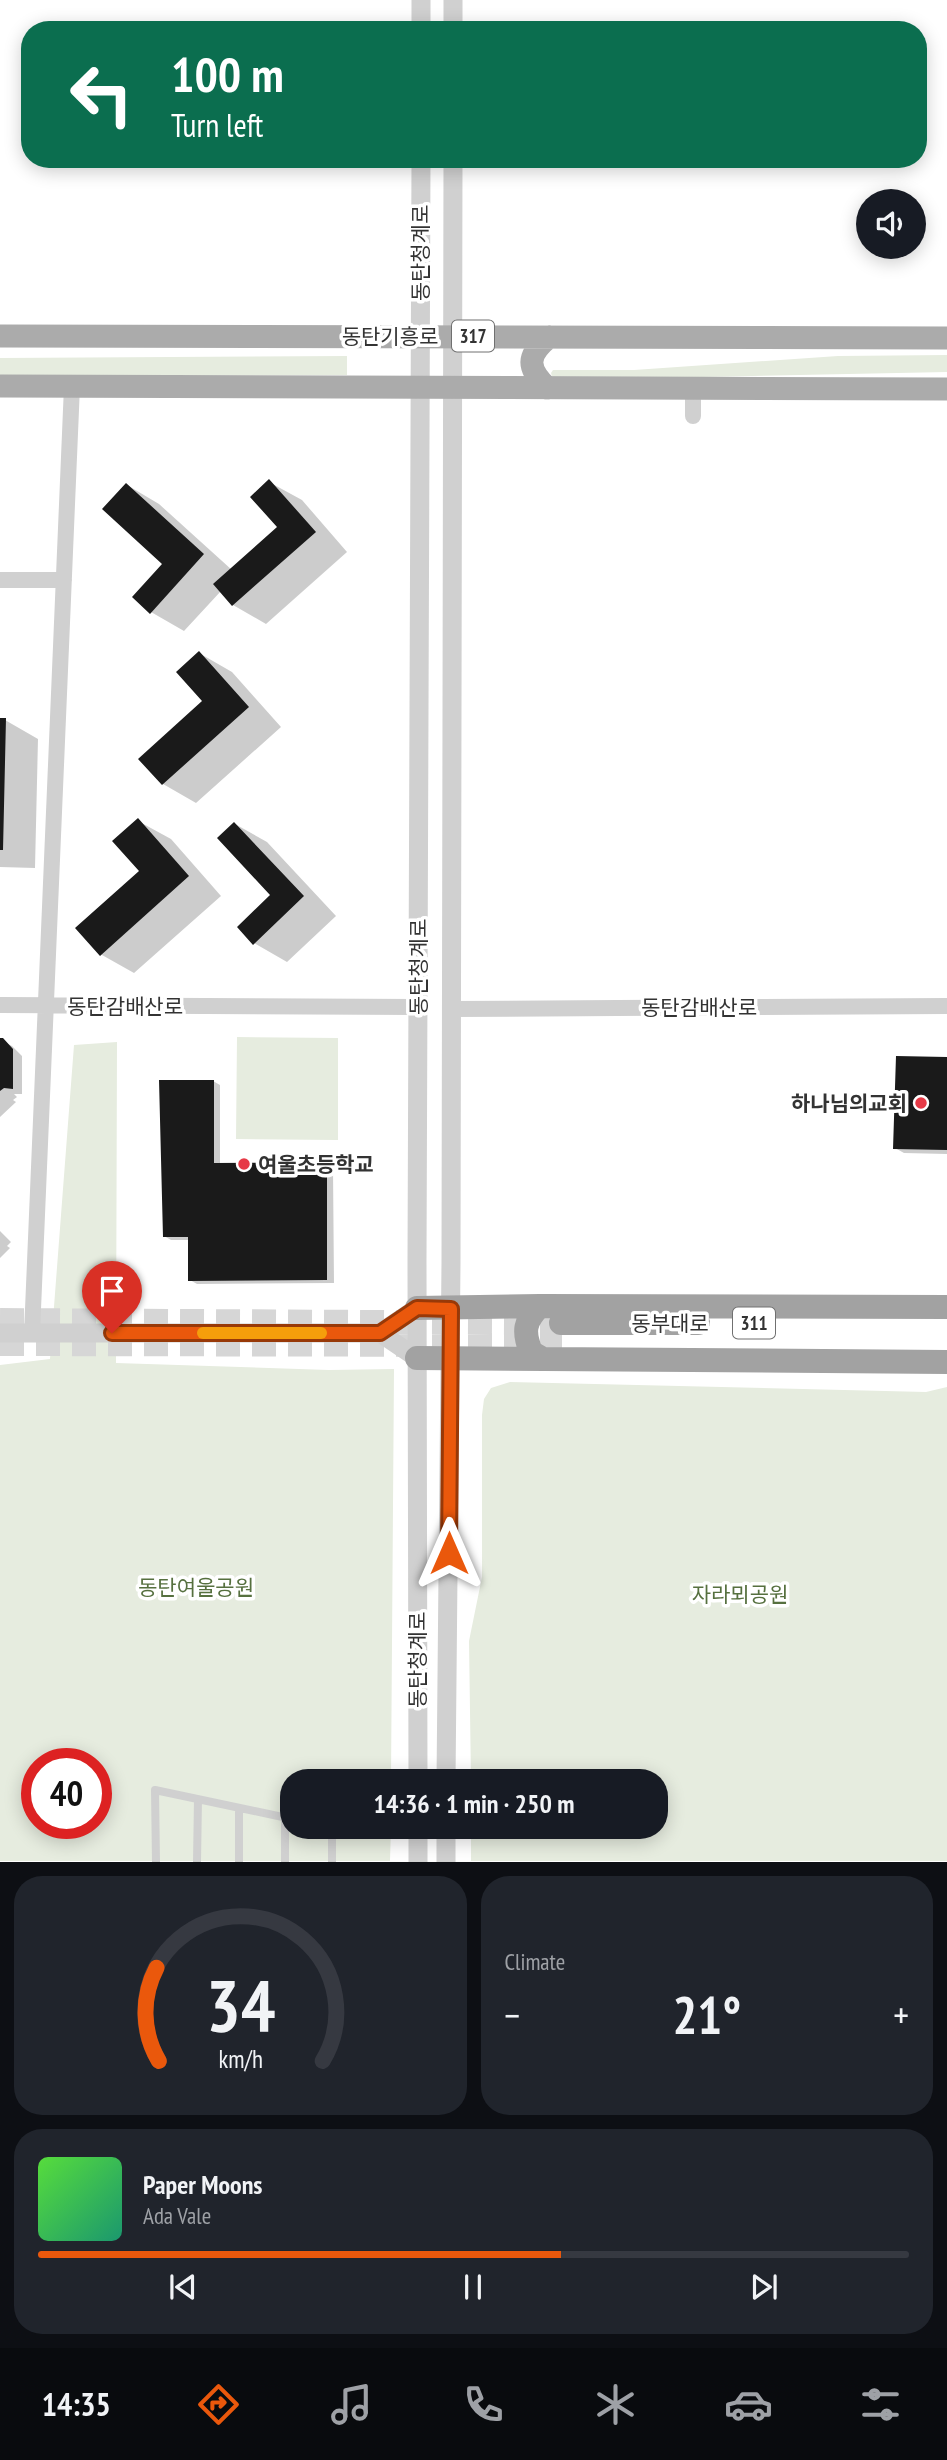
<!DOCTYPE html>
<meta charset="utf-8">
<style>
body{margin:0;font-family:"PT Sans Narrow","Noto Sans KR",sans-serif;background:#20242c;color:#f1f3f6;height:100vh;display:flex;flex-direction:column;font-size:26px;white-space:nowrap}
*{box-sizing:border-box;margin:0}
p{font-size:23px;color:#9ea1a6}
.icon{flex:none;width:38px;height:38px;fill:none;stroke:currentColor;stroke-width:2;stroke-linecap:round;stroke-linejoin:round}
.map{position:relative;height:1862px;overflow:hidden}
.sheet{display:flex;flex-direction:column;gap:14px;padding:14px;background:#0d0f14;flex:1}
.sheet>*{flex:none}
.top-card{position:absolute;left:21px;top:21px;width:906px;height:147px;border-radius:28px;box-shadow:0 4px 18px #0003;background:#0b6e4f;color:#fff;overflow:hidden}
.tools{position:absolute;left:856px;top:189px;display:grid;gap:14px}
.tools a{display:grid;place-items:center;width:70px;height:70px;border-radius:50%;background:#171b24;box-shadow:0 4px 18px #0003;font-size:35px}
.speed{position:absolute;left:21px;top:1748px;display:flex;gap:14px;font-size:35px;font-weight:700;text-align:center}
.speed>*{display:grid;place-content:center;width:91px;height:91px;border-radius:50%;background:#171b24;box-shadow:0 4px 18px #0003;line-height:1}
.speed .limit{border:10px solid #d22;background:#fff;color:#111}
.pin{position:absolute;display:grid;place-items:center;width:60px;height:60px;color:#fff;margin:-72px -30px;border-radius:50% 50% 50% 0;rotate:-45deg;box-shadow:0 0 7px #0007}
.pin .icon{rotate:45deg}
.me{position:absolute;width:77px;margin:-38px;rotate:0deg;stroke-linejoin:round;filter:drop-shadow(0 0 5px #0008)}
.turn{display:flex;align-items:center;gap:24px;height:147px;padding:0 35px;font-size:32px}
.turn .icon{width:91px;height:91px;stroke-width:2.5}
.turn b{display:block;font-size:49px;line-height:60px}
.big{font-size:52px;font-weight:600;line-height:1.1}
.sheet .tile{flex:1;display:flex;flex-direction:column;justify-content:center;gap:10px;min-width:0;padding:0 24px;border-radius:28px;background:#20242c}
.sheet .dial{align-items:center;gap:0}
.dial svg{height:182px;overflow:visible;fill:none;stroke:#363941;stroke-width:7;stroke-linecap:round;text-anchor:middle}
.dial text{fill:#f1f3f6;stroke:none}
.song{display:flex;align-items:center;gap:21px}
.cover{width:84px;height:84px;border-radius:10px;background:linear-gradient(135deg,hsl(110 70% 55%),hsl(160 70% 35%))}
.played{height:7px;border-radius:4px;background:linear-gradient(90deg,#ea580c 60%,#363941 60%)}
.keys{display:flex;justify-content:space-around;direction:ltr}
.heat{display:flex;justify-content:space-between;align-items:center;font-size:38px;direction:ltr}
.sheet .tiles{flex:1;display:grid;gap:14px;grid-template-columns:1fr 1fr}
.tile:last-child{grid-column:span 2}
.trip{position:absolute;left:280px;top:1769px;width:388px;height:70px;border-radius:28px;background:#171b24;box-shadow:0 4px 18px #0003;font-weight:600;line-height:70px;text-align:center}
.tabs{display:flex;height:112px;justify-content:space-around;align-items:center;background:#090b0e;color:#9ea1a6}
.tabs .icon{width:49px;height:49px}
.tabs .current{color:#ea580c}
.tabs b{font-size:32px;color:#f1f3f6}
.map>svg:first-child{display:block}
.green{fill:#e6ecdf;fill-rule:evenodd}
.shadow{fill:#0003}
.building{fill:#1a1a1a}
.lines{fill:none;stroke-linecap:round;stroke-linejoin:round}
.trunk-tunnel{stroke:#d6d6d6;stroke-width:24;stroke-dasharray:24 12;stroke-linecap:butt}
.service{stroke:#d0d0d0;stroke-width:8}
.minor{stroke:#d0d0d0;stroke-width:16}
.tertiary{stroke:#d0d0d0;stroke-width:19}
.primary{stroke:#ababab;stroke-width:23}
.trunk{stroke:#a2a2a2;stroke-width:24}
.route-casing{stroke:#983908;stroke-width:18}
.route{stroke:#ea580c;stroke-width:12}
.slow{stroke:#f59e0b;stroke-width:12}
.poi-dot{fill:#e63946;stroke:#fff;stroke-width:2.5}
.labels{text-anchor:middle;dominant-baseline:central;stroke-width:7;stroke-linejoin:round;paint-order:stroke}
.shield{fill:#fff;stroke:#707070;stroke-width:2}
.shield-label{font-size:19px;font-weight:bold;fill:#333}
.street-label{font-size:21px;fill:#333;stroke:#fff}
.poi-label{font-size:21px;font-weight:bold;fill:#333;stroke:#fff;text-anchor:end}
.park-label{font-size:21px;fill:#56703f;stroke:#fff}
</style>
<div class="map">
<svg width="947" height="1862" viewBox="0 0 947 1862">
<rect width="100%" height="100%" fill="#fff"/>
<path class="green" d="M 947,355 L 947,372 L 553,380 L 551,373 L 553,370 L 634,370 L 838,356 Z
M 347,356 L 347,375 L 0,376 L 0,358 Z
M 237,1037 L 338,1038 L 338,1140 L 236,1139 Z
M 117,1042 L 116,1363 L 329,1370 L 394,1369 L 391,1781 L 292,1782 L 292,1827 L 391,1827 L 390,1861 L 0,1861 L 0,1365 L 50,1359 L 74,1045 ZM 37,1764 L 96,1764 L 96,1824 L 37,1824 Z
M 510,1382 L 926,1392 L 947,1387 L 947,1861 L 471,1861 L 471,1827 L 656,1827 L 656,1782 L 471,1781 L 469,1641 L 482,1577 L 482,1415 L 484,1399 L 491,1388 Z"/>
<path class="shadow" d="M 269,482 L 302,500 L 347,552 L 266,624 L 233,605 L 221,591 L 184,631 L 151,612 L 165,564 L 127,485 L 159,504 L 232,570 L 279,528 Z
M 199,653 L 232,672 L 281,727 L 196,803 L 163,784 L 141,759 L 204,702 Z
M 0,720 L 5,720 L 38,739 L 35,868 L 0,867 Z
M 138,821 L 171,839 L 221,896 L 134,973 L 102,955 L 78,928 L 141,871 Z
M 235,824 L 267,842 L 336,916 L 287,962 L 254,943 L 273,895 Z
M 0,1040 L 12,1046 L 22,1056 L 22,1094 L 14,1094 L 17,1097 L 13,1100 L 16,1102 L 0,1117 Z
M 947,1059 L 947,1154 L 904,1153 L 895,1148 Z
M 213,1081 L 220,1085 L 220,1164 L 327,1164 L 333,1168 L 334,1283 L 197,1284 L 190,1280 L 190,1240 L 171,1240 L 164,1236 Z
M 0,1231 L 11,1242 L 7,1246 L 10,1248 L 0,1258 Z"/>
<path class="building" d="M 269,479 L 316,532 L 232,606 L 213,584 L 277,527 L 250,497 Z
M 126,483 L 204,554 L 150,614 L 132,597 L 162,564 L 102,509 Z
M 199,651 L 249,707 L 162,785 L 138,759 L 202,701 L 176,672 Z
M 0,718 L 6,718 L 3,850 L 0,850 Z
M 138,818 L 189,876 L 100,956 L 75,928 L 139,871 L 112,841 Z
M 234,822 L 304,896 L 253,945 L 237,927 L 270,895 L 217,838 Z
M 0,1038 L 3,1038 L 13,1049 L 13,1089 L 4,1088 L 0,1091 Z
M 896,1056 L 947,1057 L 947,1150 L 893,1149 Z
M 159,1080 L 214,1080 L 214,1163 L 327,1162 L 327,1280 L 188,1281 L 188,1237 L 163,1237 Z"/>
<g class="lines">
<path class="trunk-tunnel" d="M 0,1320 L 561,1323
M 0,1344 L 562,1345"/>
<path class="service" d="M 239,1808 L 239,1862
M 332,1827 L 332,1862
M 156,1862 L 155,1790 L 292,1819
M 197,1862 L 198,1799
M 285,1862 L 285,1817"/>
<path class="minor" d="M 693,388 L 693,416
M 0,580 L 64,580
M 0,1005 L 417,1007
M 452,1009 L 947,1006
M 32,1333 L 72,386"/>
<path class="tertiary" d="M 421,30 L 421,0
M 453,30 L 453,0
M 0,1333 L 380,1333 L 417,1308
M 380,1333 L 417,1358
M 418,1782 L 417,1262 L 421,159
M 446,1782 L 451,1262 L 453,159
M 418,1827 L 418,1862
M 446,1862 L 446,1827"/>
<path class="primary" d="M 0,336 L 947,338
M 0,386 L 947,389
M 547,388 C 527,368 526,356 549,337"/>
<path class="trunk" d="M 540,1306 C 524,1321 523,1332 531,1352 L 543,1359
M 417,1308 L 540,1306 L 947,1307
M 561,1323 L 698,1323
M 417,1358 L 947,1362"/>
</g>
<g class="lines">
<g class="route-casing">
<path id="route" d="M 112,1333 L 380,1333 L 417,1308 L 451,1309 L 449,1553"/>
</g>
<use href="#route" class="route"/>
<path class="slow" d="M 203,1333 L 321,1333"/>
</g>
<g class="poi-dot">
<circle cx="921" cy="1103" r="7"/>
<circle cx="244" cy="1164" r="7"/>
</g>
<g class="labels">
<g class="shield">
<rect x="452" y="320.5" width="42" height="31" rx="5"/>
<rect x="733" y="1307.5" width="42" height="31" rx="5"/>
</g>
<g class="shield-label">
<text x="473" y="336">317</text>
<text x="754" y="1323">311</text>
</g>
<g class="street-label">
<text transform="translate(420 253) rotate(-90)">동탄청계로</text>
<text x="390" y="336">동탄기흥로</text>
<text transform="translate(418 967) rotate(-90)">동탄청계로</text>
<text x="125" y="1006">동탄감배산로</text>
<text x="699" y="1007">동탄감배산로</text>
<text x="670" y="1323">동부대로</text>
<text transform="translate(417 1660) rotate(-90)">동탄청계로</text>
</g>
<g class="poi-label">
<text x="907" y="1103">하나님의교회</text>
<text x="258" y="1164" text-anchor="start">여울초등학교</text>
</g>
<g class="park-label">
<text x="196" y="1587">동탄여울공원</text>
<text x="740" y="1594">자라뫼공원</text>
</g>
</g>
</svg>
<div class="tools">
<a><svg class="icon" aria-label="sound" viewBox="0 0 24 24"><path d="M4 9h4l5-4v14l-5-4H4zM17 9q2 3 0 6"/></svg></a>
</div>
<div class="speed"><div class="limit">40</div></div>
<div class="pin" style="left:112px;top:1333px;background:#d93025"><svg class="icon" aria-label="arrive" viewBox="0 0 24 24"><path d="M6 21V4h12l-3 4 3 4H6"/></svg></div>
<svg class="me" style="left:449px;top:1553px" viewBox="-20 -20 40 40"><path d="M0-17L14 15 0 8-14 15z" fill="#ea580c" stroke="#fff" stroke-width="4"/></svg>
<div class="trip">14:36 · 1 min · 250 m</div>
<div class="top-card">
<div class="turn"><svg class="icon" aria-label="left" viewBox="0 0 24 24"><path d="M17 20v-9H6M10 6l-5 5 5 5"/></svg><div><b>100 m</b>Turn left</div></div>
</div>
</div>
<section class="sheet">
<div class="tiles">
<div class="tile dial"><svg viewBox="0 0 100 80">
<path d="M14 69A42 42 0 1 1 86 69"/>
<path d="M14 69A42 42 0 0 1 13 28" stroke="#ea580c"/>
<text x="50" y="56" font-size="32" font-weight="700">34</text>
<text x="50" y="72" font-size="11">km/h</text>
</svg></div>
<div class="tile"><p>Climate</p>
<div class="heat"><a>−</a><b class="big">21°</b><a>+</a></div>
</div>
<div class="tile">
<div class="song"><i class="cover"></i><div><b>Paper Moons</b><p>Ada Vale</p></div></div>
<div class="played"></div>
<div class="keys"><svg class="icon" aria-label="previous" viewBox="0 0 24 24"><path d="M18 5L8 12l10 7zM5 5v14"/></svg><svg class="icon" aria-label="pause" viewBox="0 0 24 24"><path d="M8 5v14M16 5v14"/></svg><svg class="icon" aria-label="next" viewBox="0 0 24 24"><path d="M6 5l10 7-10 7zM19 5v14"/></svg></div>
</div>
</div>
</section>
<nav class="tabs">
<b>14:35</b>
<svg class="icon current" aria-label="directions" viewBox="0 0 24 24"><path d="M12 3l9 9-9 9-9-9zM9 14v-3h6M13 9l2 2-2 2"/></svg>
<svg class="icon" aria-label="music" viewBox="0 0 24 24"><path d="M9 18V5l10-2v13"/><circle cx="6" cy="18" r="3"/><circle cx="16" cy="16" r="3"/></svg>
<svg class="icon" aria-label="phone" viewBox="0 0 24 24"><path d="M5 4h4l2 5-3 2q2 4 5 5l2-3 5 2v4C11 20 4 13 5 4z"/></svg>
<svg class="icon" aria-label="climate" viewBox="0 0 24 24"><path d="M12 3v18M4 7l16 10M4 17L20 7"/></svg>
<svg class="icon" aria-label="car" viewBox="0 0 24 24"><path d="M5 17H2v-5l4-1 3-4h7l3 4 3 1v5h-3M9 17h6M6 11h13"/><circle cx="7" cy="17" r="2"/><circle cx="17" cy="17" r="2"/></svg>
<svg class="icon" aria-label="filters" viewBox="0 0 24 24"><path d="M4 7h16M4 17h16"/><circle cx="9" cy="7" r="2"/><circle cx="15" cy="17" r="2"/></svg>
</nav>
